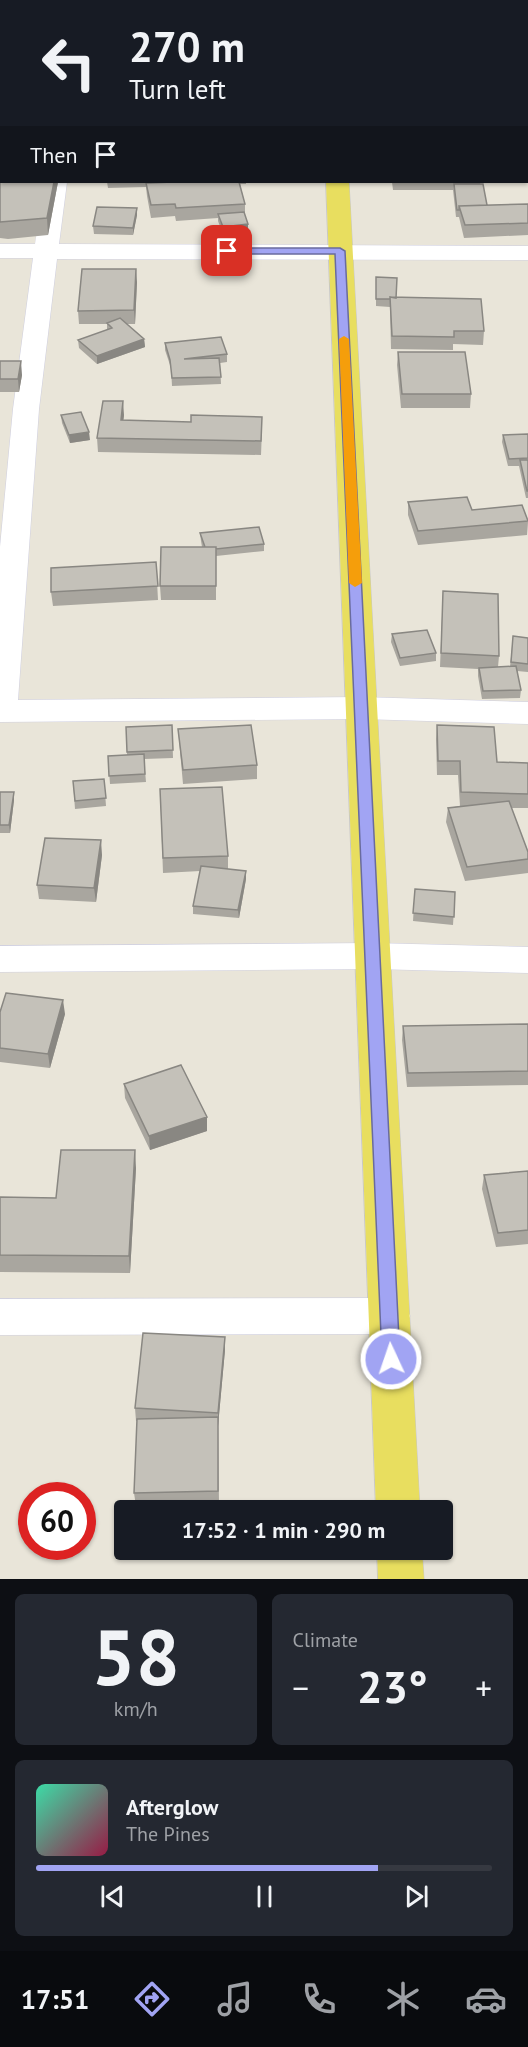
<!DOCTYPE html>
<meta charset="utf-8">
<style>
body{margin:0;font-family:"PT Sans",sans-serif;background:#242831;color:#f1f3f6;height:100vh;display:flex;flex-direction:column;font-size:22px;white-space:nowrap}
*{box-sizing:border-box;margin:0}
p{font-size:20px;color:#9ea1a6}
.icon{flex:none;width:33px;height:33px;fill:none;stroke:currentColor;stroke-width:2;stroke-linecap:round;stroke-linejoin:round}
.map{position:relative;height:1579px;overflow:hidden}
.panel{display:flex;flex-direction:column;gap:15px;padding:15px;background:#0d0f14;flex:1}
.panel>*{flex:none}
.hud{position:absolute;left:0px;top:0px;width:528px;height:183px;box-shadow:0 2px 4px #0004;background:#171b24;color:#f1f3f6;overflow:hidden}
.speed{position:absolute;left:18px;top:1482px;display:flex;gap:12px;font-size:30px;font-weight:700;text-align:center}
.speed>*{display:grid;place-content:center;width:78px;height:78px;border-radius:50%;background:#171b24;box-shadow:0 2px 4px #0004;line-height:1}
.speed .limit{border:9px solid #d22;background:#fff;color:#111}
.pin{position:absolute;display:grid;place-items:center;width:51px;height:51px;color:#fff;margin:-26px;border-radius:12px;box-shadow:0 3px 9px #0006}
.me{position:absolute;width:66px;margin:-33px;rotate:357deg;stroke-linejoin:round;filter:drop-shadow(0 0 4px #0008)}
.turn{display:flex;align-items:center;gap:21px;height:126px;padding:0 30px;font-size:27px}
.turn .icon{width:78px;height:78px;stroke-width:2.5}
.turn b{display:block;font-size:42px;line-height:51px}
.then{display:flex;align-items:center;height:57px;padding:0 30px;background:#0003;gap:12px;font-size:22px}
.big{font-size:45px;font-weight:600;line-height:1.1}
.panel .tile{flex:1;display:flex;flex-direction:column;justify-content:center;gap:9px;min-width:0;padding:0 21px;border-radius:9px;background:#242831}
.panel .dial{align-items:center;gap:0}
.dial b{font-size:78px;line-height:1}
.song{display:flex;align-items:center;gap:18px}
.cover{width:72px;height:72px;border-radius:9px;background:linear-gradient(135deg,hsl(160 70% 55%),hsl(340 70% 35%))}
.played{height:6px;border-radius:3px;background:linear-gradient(90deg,#a1a4f3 75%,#363941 75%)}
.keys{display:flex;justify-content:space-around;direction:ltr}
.heat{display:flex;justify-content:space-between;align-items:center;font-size:33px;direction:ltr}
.panel .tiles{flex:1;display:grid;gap:15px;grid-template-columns:1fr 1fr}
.tile:last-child{grid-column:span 2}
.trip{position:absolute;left:114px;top:1500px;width:339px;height:60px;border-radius:6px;background:#171b24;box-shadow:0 2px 4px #0004;font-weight:600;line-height:60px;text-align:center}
.menu{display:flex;height:96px;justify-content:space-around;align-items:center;background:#090b0e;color:#9ea1a6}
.menu .icon{width:42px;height:42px}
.menu .on{color:#a1a4f3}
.menu b{font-size:27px;color:#f1f3f6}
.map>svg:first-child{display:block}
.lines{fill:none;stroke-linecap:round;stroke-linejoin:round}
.street-casing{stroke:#cfcfe0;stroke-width:1}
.primary-casing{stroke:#c7c7c7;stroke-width:1}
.street{fill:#fff;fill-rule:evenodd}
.primary{fill:#e8de5f;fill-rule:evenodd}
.wall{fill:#a9a69f}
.shaded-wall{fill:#898782}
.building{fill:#c4c1b9;stroke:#898782;stroke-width:1.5}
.route{fill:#a1a4f3;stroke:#696b9e;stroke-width:1.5}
.slow{fill:#f59e0b}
</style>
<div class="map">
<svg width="528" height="1579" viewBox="0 0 528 1579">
<rect width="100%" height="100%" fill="#e9e5d9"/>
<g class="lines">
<g class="street-casing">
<path id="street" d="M 79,0 L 99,0 L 99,2 L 79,2 Z
M 0,130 L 2,130 L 2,144 L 0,144 Z
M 44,182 L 67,182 L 59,244 L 528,246 L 528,260 L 57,259 L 39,409 L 18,700 L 361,697 L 528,702 L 528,724 L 361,719 L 0,722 L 0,547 L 13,409 L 33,258 L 0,258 L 0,244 L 35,244 Z
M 373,943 L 528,947 L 528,973 L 373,969 L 0,972 L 0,946 Z
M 389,1298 L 404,1303 L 410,1316 L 404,1329 L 389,1334 L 0,1335 L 0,1299 Z"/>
</g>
<g class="primary-casing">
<path id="primary" d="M 318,0 L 338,0 L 338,2 L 318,2 Z
M 326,182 L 349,182 L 420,1510 L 376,1510 Z
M 377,1550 L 422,1550 L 424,1579 L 378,1579 Z"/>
</g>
<use href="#street" class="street"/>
<use href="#primary" class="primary"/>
</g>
<path class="wall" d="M 0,144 L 2,182 L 58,182 L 48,235 L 8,239 L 0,238 Z
M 107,182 L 151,182 L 151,183 L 163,182 L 246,182 L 246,184 L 240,184 L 245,204 L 245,216 L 248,232 L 223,234 L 218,221 L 218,218 L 176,221 L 175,216 L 151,218 L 147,196 L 146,187 L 108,188 Z
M 392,182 L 481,182 L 480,184 L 487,205 L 528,204 L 528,235 L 464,238 L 459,217 L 456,217 L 453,190 L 393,190 Z
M 137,208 L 137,215 L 133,235 L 94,234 L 93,226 Z
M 376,277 L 396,298 L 484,331 L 483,345 L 453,344 L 453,350 L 391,349 L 390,307 L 376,306 Z
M 137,282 L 135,324 L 126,324 L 144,339 L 145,347 L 97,364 L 79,348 L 78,340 L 107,330 L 107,324 L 79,324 L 78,311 Z
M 165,343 L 227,354 L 227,362 L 220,363 L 221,384 L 172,386 L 171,368 L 165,350 Z
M 398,352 L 471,394 L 470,408 L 401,408 L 397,365 Z
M 0,361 L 22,375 L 19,392 L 0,392 Z
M 61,415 L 90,440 L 70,443 L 62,423 Z
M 124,415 L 123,420 L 262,430 L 261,455 L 98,452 L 97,438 Z
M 528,434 L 528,498 L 526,498 L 519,466 L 508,466 L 502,442 L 503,435 Z
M 408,502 L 472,510 L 522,505 L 528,522 L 527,535 L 418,545 L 408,515 Z
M 200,533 L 264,544 L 264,551 L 216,556 L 216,600 L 161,600 L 160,586 L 202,547 L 201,541 Z
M 156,562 L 158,600 L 53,606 L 51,592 Z
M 443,591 L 499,656 L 498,667 L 510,667 L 513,636 L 528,638 L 528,672 L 517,671 L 521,690 L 520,698 L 482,699 L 478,676 L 478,669 L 440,667 Z
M 392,634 L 436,653 L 436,661 L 400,666 L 391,642 Z
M 172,725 L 173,758 L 144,759 L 146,782 L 110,784 L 108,756 L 127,755 L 127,752 Z
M 437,725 L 497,762 L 528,763 L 528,808 L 511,808 L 528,852 L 528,873 L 465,881 L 446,822 L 448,808 L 460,806 L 458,775 L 437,775 L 436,739 Z
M 178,729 L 257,765 L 257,779 L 183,784 Z
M 104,779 L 106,806 L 75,809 L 73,781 Z
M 160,789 L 228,856 L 228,869 L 246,871 L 246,879 L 239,918 L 193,914 L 193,906 L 200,871 L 163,873 Z
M 0,792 L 14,800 L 10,833 L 0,833 Z
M 102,855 L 96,902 L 39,899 L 37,885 Z
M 415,889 L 455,892 L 453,925 L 413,921 Z
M 0,1012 L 65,1014 L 50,1068 L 0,1062 Z
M 528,1024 L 528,1085 L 407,1087 L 402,1040 L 403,1026 Z
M 124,1084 L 207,1117 L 207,1131 L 150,1150 L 125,1098 Z
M 136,1168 L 130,1273 L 0,1272 L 0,1197 L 56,1198 Z
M 528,1171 L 528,1244 L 496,1247 L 482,1189 L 484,1175 Z
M 225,1337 L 225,1350 L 218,1426 L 219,1504 L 136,1506 L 134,1493 L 137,1421 L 136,1421 L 135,1408 Z"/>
<path class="shaded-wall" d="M 54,182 L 58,182 L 48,235 L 47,218 Z
M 137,208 L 137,215 L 133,235 L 133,228 Z
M 248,224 L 248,232 L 223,234 L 223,227 Z
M 136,269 L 137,282 L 135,324 L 134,310 Z
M 144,339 L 145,347 L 97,364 L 97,356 Z
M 21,361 L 22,375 L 19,392 L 18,379 Z
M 123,401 L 124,415 L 122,434 L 121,420 Z
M 89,432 L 90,440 L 70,443 L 69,435 Z
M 14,792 L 14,800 L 10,833 L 9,825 Z
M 101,840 L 102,855 L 96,902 L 94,888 Z
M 246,871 L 246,879 L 239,918 L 238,910 Z
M 63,1000 L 65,1014 L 50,1068 L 48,1054 Z
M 207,1117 L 207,1131 L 150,1150 L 149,1136 Z
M 135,1150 L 136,1168 L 130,1273 L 129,1256 Z
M 225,1337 L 225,1350 L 218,1426 L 218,1413 Z"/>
<path class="building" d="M 3,0 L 45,0 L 45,2 L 3,2 Z
M 47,0 L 75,0 L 74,2 L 47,2 Z
M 0,55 L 2,55 L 2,71 L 0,71 Z
M 0,144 L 2,144 L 2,182 L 54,182 L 47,218 L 0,222 Z
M 174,182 L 239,182 L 245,204 L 176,208 L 175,204 L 151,205 L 146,183 Z
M 454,184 L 483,184 L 487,205 L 459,206 L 459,210 L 457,210 Z
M 528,204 L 528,223 L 465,225 L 459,206 Z
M 97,207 L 137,208 L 133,228 L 93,226 Z
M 244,212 L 248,224 L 223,227 L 218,214 Z
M 82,269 L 136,269 L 134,310 L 78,311 Z
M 376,277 L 397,278 L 396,298 L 390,297 L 390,299 L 376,299 Z
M 390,297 L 481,299 L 484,331 L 454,331 L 454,337 L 392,336 Z
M 120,318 L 144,339 L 97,356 L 78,340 L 112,328 L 107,323 Z
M 221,337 L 227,354 L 184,359 L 219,358 L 221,377 L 172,378 L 170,360 L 165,343 Z
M 398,352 L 465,352 L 471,394 L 402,394 Z
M 0,361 L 21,361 L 18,379 L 0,379 Z
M 103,401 L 123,401 L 121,420 L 191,422 L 191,415 L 262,417 L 261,441 L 97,438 Z
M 81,412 L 89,432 L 69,435 L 61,415 Z
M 528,434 L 528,458 L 509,459 L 503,435 Z
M 520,460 L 528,460 L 528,491 L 527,491 Z
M 467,497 L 472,510 L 522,505 L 528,521 L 418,531 L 408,502 Z
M 259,527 L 264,544 L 216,549 L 216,547 L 205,547 L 200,533 Z
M 161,547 L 216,547 L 216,586 L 160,586 Z
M 156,562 L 158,586 L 51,592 L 51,568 Z
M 443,591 L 498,594 L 499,656 L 441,653 Z
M 427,630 L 436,653 L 400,658 L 392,634 Z
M 513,636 L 528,638 L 528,664 L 511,662 Z
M 516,666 L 521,690 L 483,691 L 479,668 Z
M 172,725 L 173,750 L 127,752 L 126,727 Z
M 251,725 L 257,765 L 183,770 L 178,729 Z
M 437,725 L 494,727 L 497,762 L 528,763 L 528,794 L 461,792 L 460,761 L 438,761 Z
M 144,754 L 145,774 L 109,776 L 108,756 Z
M 104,779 L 106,798 L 75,801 L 73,781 Z
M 222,787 L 228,856 L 163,858 L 160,789 Z
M 0,792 L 14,792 L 9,825 L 0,825 Z
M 509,801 L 528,852 L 528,859 L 467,867 L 448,808 Z
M 45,838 L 101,840 L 94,888 L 37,885 Z
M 201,866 L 246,871 L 238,910 L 193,906 Z
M 415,889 L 455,892 L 454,917 L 413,913 Z
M 6,993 L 63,1000 L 48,1054 L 0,1048 L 0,1012 Z
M 528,1024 L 528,1071 L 408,1073 L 403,1026 Z
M 181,1065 L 207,1117 L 149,1136 L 124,1084 Z
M 61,1150 L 135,1150 L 129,1256 L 0,1255 L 0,1197 L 56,1198 Z
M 528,1171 L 528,1230 L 498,1233 L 484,1175 Z
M 143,1333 L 225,1337 L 218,1413 L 135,1408 Z
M 218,1417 L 218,1491 L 134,1493 L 137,1419 Z"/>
<path class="route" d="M 340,248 L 345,251 L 400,1359 L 397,1365 L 391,1367 L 385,1365 L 382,1359 L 335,254 L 227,254 L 222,251 L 227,248 Z"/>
<path class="slow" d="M 344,336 L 349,339 L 362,583 L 355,587 L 349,583 L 339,339 Z"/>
</svg>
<div class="speed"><div class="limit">60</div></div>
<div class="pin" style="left:227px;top:251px;background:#d93025"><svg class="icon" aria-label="arrive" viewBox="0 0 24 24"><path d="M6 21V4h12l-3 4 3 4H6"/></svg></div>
<svg class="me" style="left:391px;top:1359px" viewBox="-20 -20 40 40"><circle r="17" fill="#a1a4f3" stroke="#fff" stroke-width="3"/><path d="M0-11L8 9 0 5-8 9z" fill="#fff"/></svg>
<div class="trip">17:52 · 1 min · 290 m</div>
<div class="hud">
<div class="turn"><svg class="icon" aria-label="left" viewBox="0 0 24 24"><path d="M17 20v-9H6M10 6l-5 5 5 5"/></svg><div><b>270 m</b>Turn left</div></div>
<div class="then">Then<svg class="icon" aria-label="arrive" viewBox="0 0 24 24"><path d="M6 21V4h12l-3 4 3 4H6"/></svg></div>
</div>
</div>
<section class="panel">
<div class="tiles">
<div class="tile dial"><b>58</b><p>km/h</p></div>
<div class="tile"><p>Climate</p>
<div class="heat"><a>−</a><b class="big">23°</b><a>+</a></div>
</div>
<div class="tile">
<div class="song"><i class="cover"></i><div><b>Afterglow</b><p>The Pines</p></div></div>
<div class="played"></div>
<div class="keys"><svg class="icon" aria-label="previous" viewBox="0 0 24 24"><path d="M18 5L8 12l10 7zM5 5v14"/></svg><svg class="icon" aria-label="pause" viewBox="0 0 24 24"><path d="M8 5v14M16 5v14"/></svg><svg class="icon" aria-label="next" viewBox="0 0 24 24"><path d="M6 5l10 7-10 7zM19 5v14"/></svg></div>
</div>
</div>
</section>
<nav class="menu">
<b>17:51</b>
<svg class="icon on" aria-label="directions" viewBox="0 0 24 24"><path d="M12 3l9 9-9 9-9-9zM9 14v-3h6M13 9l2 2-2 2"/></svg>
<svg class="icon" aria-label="music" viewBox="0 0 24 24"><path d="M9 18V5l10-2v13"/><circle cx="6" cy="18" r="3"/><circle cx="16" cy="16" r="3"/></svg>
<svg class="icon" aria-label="phone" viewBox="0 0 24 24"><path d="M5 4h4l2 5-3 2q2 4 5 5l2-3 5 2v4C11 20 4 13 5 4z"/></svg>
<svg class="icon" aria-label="climate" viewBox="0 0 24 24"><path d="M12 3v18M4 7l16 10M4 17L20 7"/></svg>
<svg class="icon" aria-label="car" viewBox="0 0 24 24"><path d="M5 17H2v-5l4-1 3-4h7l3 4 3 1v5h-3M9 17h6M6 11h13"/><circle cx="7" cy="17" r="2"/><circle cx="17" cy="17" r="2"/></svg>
</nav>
